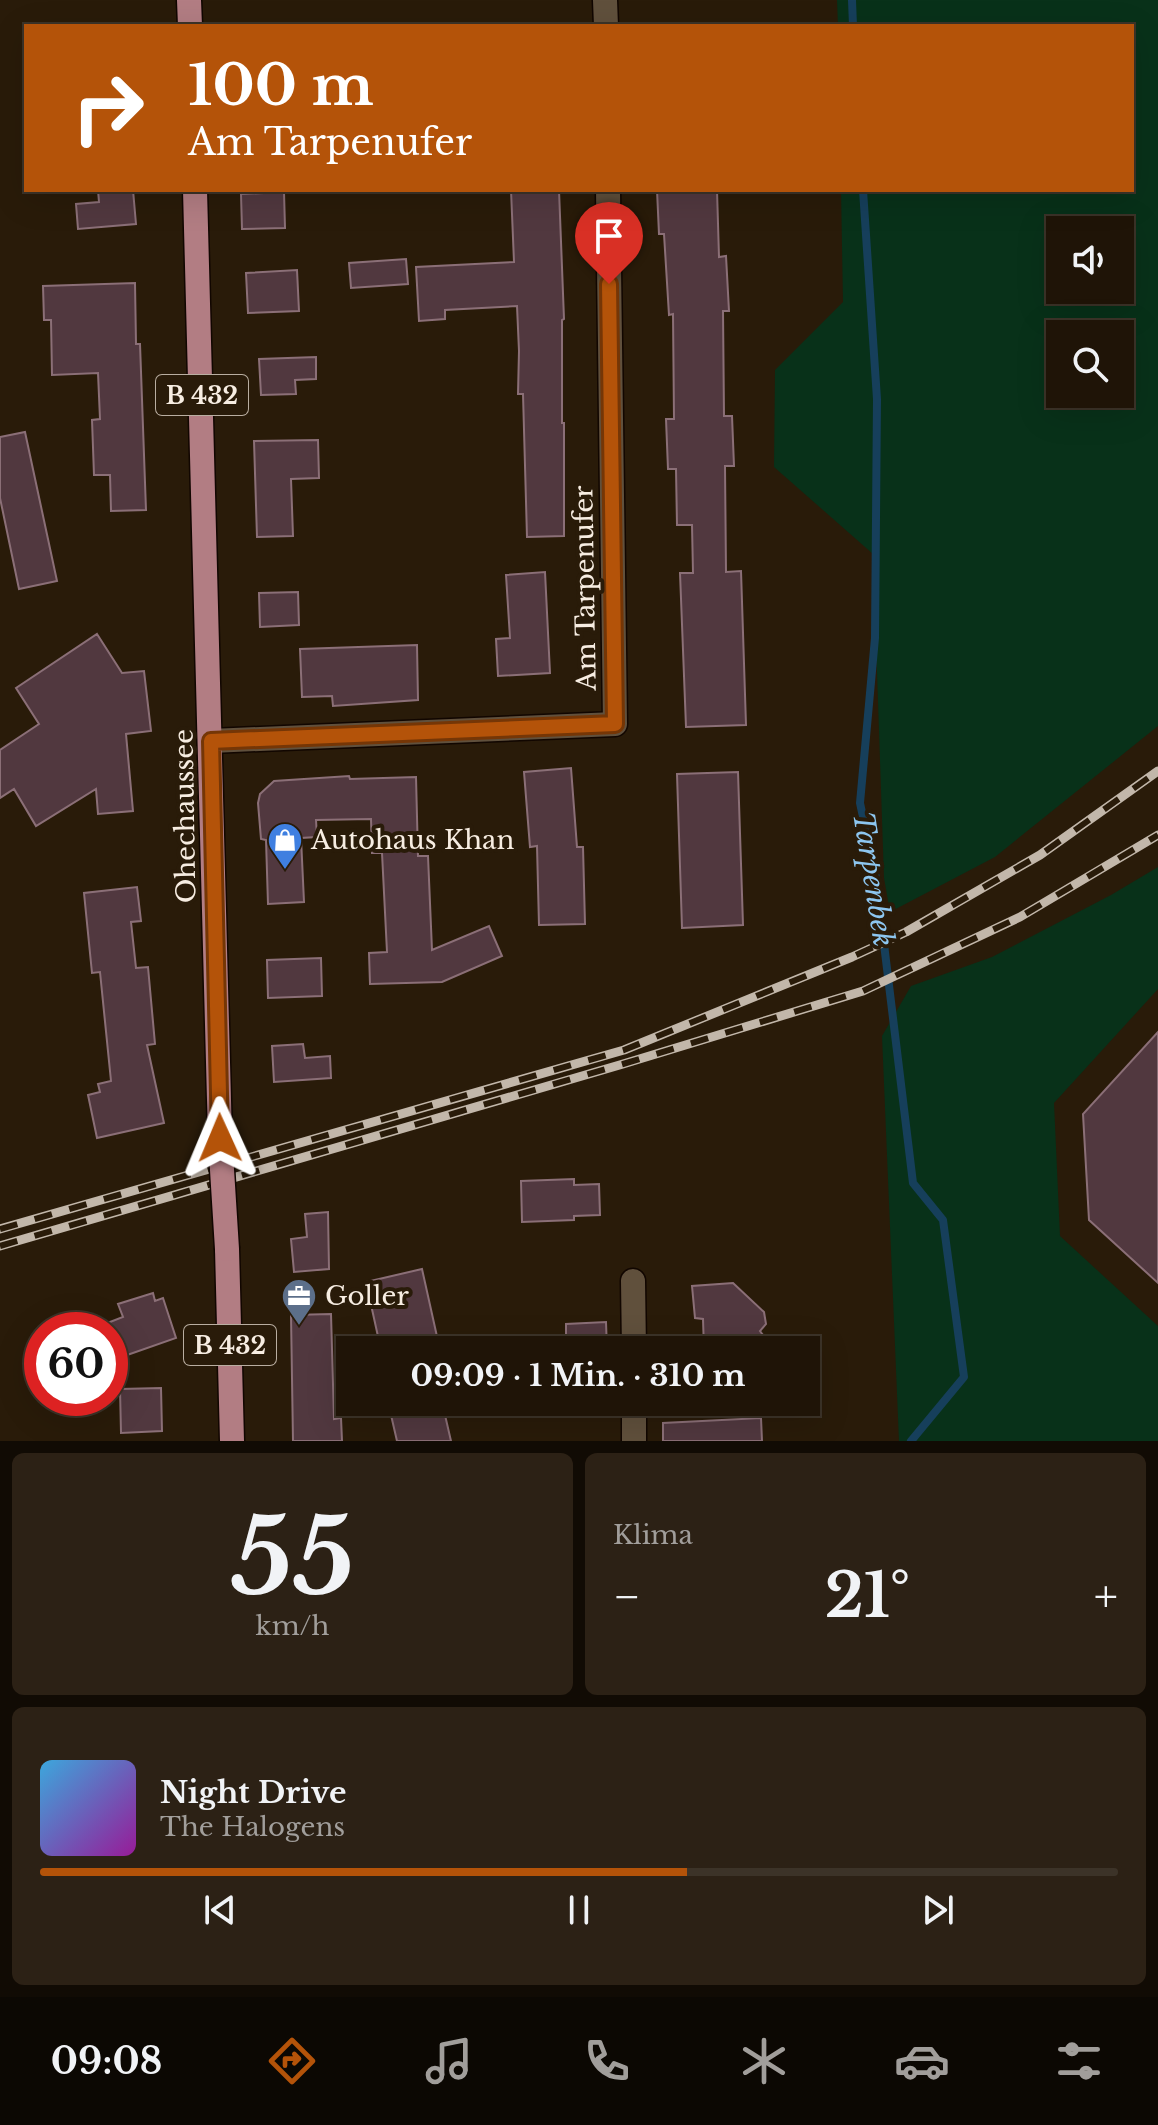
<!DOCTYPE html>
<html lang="de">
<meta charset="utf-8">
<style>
body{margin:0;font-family:"Libre Baskerville",serif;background:#2c2115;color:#f1f3f6;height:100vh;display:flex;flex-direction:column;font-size:30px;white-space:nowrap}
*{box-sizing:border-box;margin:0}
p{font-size:26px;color:#a19e9b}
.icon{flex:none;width:44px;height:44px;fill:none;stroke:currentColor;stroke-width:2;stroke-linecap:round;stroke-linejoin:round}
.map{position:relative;height:1441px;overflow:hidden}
.drawer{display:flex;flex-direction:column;gap:12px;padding:12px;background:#110b04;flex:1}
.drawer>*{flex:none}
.guide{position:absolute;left:24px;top:24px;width:1110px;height:168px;border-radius:0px;box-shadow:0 8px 32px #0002,0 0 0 2px #3c3328;background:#b45309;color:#fff;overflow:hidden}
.fabs{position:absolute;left:1046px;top:216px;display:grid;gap:16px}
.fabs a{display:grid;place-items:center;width:88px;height:88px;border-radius:0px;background:#1f1407;box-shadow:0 8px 32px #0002,0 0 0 2px #3c3328;font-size:40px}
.speed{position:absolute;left:24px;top:1312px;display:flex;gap:16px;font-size:40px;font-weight:700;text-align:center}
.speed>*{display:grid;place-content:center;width:104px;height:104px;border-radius:50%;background:#1f1407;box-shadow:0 8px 32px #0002,0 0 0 2px #3c3328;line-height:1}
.speed .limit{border:12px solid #d22;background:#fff;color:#111}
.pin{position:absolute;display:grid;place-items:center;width:68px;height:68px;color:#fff;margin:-82px -34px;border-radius:50% 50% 50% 0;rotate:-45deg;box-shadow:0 0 8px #0007}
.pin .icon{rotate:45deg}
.me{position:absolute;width:88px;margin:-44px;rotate:359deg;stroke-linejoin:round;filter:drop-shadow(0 0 6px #0008)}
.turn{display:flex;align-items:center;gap:28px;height:168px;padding:0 32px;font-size:36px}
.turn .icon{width:104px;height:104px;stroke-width:2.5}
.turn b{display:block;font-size:56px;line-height:68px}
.big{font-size:60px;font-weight:700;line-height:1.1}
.drawer .card{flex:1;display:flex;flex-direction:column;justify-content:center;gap:12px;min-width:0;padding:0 28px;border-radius:12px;background:#2c2115}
.drawer .dial{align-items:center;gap:0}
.dial b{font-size:104px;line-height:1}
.song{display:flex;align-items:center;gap:24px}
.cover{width:96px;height:96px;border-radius:12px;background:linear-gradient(135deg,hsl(200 70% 55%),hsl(300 70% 35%))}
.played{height:8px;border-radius:4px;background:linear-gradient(90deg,#b45309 60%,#3c3328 60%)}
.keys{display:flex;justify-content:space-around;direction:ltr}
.heat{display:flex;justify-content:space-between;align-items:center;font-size:44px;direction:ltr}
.drawer .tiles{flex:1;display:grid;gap:12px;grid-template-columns:1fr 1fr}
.card:last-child{grid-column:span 2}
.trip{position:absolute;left:336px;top:1336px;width:484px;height:80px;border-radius:0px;background:#1f1407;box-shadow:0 8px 32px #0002,0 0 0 2px #3c3328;font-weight:700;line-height:80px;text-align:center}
.tabs{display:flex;height:128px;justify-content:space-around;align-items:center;background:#0c0803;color:#a19e9b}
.tabs .icon{width:56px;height:56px}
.tabs .selected{color:#b45309}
.tabs b{font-size:36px;color:#f1f3f6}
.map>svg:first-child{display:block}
.green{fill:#083119;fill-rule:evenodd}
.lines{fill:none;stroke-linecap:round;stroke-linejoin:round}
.stream{stroke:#163f5b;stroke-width:8}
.building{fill:#51383f;stroke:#8b6f77;stroke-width:2}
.minor-casing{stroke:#110600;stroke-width:27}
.major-casing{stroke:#110600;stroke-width:27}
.minor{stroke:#60503c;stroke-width:24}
.major{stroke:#b27d83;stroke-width:24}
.rail-casing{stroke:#c2b7aa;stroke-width:9}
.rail{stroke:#291b09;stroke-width:6;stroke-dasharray:18;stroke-linecap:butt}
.major-bridge-casing{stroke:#110600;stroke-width:27;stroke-linecap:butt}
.major-bridge{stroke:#b27d83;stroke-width:24}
.route-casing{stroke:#753606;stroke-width:20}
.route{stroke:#b45309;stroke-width:14}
.labels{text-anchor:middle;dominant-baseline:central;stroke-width:8;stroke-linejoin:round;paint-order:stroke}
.shield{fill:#291b09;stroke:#b9aea1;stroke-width:2}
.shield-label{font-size:24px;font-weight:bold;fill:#f7ede2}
.street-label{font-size:26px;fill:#f7ede2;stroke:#291b09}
.poi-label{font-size:26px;fill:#f7ede2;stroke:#291b09;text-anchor:start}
.water-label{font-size:28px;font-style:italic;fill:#8dc6f0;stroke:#291b09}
</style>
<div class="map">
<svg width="1158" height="1441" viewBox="0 0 1158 1441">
<rect width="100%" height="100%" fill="#291b09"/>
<path class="green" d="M 837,0 L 1158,0 L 1158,726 L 995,857 L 890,912 L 884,878 L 873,554 L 774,467 L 775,370 L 843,302 L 841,190 L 1132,190 L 1132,26 L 838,26 ZM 1060,230 L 1120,230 L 1120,290 L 1060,290 ZM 1120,334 L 1120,394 L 1060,394 L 1060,334 Z
M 1158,867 L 1158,989 L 1054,1103 L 1060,1236 L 1158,1326 L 1158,1441 L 899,1441 L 882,1036 L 911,986 L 992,957 L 1111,895 Z"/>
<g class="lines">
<path class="stream" d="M 852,0 L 853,26
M 863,190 L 877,399 L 875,638 L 860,803 L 876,878 L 913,1183 L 943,1220 L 964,1377 L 911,1441"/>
</g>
<path class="building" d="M 98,190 L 133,190 L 136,224 L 78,229 L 76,204 L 99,202 Z
M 511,190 L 559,190 L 564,319 L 562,320 L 562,423 L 564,423 L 564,536 L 527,537 L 523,394 L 518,394 L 519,351 L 517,306 L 445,310 L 445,319 L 419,321 L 416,267 L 514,262 Z
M 657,190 L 717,190 L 719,257 L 726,256 L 729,311 L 723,311 L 724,416 L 732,416 L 734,466 L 725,466 L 726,572 L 741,571 L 746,725 L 686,727 L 680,573 L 693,573 L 692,525 L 677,525 L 676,469 L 668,469 L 666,419 L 674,419 L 673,314 L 669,315 L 664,234 L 659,234 Z
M 284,192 L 285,228 L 242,229 L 241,194 Z
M 406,259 L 408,284 L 351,288 L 349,263 Z
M 297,270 L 299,311 L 248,313 L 246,273 Z
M 135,283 L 136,344 L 140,344 L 146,510 L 111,511 L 110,475 L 94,475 L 92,420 L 100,419 L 98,373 L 52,375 L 51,320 L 44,320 L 43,286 Z
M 316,357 L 316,379 L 295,380 L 296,394 L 261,395 L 259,359 Z
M 25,432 L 57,581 L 19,589 L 0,498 L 0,437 Z
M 318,440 L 319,478 L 291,479 L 293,536 L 257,537 L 254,441 Z
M 545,572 L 550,673 L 498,676 L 496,639 L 510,638 L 506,575 Z
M 298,592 L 299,625 L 260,627 L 259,593 Z
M 97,634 L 122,673 L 144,671 L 151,731 L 126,734 L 133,811 L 98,814 L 96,789 L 36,826 L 14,789 L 0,798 L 0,750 L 39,724 L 16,688 Z
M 417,645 L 418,700 L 333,706 L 332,696 L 302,697 L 300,649 Z
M 571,768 L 577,847 L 583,847 L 585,924 L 539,925 L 537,846 L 530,847 L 524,772 Z
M 738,772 L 743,925 L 682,928 L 677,774 Z
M 349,776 L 350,779 L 416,777 L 418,856 L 428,856 L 432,950 L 489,926 L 502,956 L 442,982 L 370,984 L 369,953 L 387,952 L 382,853 L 372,853 L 371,819 L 316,820 L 317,837 L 301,838 L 304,902 L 268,904 L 266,840 L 261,839 L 258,803 L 260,794 L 274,781 Z
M 137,887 L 141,921 L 131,922 L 136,968 L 148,967 L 155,1044 L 147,1045 L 164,1123 L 97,1138 L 88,1095 L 100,1092 L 98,1084 L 111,1081 L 100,972 L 92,973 L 84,893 Z
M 321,958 L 322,996 L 268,998 L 267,960 Z
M 1158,1032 L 1158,1283 L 1089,1220 L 1083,1114 Z
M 303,1044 L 305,1058 L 330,1056 L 331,1078 L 274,1082 L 272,1046 Z
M 574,1179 L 574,1185 L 599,1184 L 600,1215 L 574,1216 L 574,1220 L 522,1222 L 521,1181 Z
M 328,1212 L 329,1269 L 294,1272 L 291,1239 L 307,1237 L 305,1214 Z
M 422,1269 L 440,1350 L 381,1350 L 366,1282 Z
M 733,1283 L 764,1312 L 766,1324 L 760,1331 L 774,1350 L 704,1350 L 703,1319 L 695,1318 L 692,1286 Z
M 153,1293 L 155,1301 L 163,1298 L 176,1338 L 110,1361 L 110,1322 L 123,1317 L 118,1304 Z
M 331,1314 L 334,1419 L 341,1418 L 342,1441 L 293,1441 L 291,1315 Z
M 606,1322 L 607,1350 L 566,1350 L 566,1324 Z
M 161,1388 L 162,1431 L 121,1433 L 120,1389 Z
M 388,1402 L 442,1402 L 451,1441 L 397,1441 Z
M 761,1418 L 762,1441 L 663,1441 L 663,1423 Z"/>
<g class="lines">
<g class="minor-casing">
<path id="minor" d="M 605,0 L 606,26
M 211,741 L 615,724 L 608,190
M 633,1281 L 634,1350
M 634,1402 L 634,1441"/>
</g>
<g class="major-casing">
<path id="major" d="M 189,0 L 190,26
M 195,190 L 220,1138
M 227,1249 L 232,1441"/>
</g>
<use href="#minor" class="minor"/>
<use href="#major" class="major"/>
<g class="rail-casing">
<path id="rail" d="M 0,1229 L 624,1050 L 852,957 L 906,932 L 1040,855 L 1158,771
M 0,1246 L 623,1064 L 863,991 L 1020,917 L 1158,835"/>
</g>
<use href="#rail" class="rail"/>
<g class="major-bridge-casing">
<path id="major-bridge" d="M 220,1138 L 227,1249"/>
</g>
<use href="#major-bridge" class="major-bridge"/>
</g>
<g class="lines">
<g class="route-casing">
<path id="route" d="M 220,1138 L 211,741 L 615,724 L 609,284"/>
</g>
<use href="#route" class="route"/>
</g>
<defs>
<g id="shop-pin" transform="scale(1.8)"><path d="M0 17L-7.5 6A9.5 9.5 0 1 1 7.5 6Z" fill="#3f7fe0" stroke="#291b09"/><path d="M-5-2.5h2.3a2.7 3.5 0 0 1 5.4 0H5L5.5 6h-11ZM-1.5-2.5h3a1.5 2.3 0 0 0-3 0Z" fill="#fff"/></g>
<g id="office-pin" transform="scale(1.8)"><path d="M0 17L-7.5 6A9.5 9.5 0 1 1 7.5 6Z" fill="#5c6f8a" stroke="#291b09"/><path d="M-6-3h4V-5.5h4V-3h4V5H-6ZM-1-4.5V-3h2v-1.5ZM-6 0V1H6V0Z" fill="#fff"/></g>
</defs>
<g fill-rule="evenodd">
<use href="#shop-pin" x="285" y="840"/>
<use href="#office-pin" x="299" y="1296"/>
</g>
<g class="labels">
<g class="shield">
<rect x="156" y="375" width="92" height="40" rx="6"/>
<rect x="184" y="1325" width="92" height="40" rx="6"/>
</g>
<g class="shield-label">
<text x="202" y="395">B 432</text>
<text x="230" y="1345">B 432</text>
</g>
<g class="street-label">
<text transform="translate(585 588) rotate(-91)">Am Tarpenufer</text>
<text transform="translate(185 816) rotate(-91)">Ohechaussee</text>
</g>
<g class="poi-label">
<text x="311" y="840">Autohaus Khan</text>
<text x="325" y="1296">Goller</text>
</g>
<g class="water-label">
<text transform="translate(873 879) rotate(81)">Tarpenbek</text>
</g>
</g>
</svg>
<div class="fabs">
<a><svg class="icon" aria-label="sound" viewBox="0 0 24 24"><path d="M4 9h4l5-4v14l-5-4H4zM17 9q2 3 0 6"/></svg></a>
<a><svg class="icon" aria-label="search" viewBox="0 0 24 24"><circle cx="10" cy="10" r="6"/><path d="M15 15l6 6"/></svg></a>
</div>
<div class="speed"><div class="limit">60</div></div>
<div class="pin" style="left:609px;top:284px;background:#d93025"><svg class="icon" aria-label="arrive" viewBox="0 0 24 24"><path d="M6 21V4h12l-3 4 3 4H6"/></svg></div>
<svg class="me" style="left:220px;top:1138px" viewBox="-20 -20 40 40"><path d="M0-17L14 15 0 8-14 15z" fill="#b45309" stroke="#fff" stroke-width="4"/></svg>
<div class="trip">09:09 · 1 Min. · 310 m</div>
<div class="guide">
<div class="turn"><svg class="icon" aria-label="right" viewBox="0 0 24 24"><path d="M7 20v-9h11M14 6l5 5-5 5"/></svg><div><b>100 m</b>Am Tarpenufer</div></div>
</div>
</div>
<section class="drawer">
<div class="tiles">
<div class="card dial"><b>55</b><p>km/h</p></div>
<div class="card"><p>Klima</p>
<div class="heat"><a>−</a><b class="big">21°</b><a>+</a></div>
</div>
<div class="card">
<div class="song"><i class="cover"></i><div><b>Night Drive</b><p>The Halogens</p></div></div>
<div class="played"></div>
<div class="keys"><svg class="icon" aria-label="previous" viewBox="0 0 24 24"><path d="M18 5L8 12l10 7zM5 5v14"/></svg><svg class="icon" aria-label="pause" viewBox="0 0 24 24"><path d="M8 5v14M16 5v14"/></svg><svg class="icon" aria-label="next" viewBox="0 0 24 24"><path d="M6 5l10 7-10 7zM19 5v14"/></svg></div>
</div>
</div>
</section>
<nav class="tabs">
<b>09:08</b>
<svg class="icon selected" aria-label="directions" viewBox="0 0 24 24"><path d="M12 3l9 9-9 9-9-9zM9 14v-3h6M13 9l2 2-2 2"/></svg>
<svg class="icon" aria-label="music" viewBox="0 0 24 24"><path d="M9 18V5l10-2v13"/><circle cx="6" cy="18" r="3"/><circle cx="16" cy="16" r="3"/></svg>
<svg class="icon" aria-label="phone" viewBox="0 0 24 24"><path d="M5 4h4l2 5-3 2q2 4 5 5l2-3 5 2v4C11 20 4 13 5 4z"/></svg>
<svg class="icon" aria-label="climate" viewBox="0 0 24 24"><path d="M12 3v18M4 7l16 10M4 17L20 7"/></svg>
<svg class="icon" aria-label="car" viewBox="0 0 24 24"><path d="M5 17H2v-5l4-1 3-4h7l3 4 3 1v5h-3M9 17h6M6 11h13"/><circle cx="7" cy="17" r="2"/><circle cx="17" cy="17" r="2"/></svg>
<svg class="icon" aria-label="filters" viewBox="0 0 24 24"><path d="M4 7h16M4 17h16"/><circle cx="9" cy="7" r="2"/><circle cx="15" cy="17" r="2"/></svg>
</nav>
